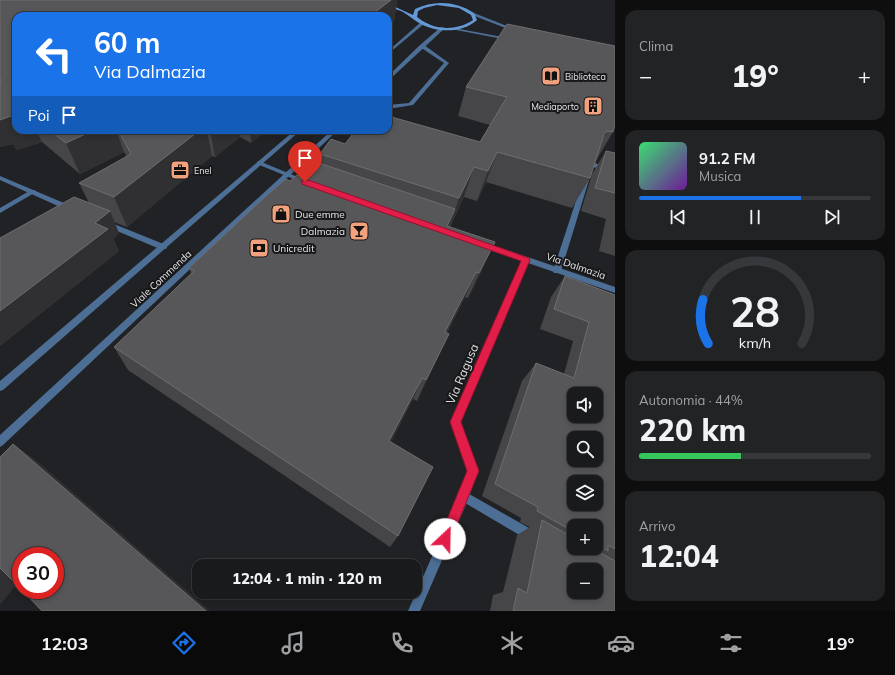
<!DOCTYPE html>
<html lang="it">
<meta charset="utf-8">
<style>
body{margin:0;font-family:Mulish,sans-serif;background:#222325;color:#f1f3f6;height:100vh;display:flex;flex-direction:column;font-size:15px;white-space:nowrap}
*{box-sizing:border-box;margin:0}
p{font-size:13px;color:#9fa1a3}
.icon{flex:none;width:22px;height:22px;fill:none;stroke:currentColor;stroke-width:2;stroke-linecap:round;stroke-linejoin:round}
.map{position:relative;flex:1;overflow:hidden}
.panel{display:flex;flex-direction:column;gap:10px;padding:10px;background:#0e0e0f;width:280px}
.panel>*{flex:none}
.top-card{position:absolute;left:12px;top:12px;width:380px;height:122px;border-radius:12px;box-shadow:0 2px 6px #0003,0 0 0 1px #37383b;background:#1a73e8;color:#fff;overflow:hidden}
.buttons{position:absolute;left:567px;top:387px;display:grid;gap:8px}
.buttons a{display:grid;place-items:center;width:36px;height:36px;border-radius:8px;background:#191a1c;box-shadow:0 2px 6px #0003,0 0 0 1px #37383b;font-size:20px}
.speed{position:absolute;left:12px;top:547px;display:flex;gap:8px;font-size:20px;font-weight:700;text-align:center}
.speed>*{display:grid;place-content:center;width:52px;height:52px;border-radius:50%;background:#191a1c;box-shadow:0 2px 6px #0003,0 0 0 1px #37383b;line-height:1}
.speed .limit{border:6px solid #d22;background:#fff;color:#111}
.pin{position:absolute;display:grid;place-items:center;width:34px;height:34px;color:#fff;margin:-41px -17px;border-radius:50% 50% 50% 0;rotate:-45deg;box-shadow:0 0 4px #0007}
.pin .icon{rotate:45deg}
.me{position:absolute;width:44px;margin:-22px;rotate:24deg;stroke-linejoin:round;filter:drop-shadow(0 0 3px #0008)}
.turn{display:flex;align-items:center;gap:14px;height:84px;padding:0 16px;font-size:18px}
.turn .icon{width:52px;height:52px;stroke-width:2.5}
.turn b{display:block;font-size:28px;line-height:34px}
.then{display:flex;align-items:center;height:38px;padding:0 16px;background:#0003;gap:8px;font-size:15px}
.big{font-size:30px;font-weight:800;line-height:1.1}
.panel .tile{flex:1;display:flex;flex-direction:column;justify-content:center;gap:6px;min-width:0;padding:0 14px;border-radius:12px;background:#222325}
.panel .dial{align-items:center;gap:0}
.dial svg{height:104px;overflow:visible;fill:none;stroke:#37383b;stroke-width:7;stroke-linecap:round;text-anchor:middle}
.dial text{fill:#f1f3f6;stroke:none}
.song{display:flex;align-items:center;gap:12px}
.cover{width:48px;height:48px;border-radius:6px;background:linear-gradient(135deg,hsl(140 70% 55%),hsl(280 70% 35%))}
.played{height:4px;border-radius:2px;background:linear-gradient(90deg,#1a73e8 70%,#37383b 70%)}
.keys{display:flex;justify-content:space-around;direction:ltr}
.heat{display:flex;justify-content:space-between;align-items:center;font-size:22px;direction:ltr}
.charge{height:6px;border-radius:3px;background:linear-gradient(90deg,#34c759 44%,#37383b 0)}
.trip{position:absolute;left:192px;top:559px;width:230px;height:40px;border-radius:12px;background:#191a1c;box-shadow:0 2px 6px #0003,0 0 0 1px #37383b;font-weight:800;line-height:40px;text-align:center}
.menu{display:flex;height:64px;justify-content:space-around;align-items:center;background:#0a0a0b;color:#9fa1a3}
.menu .icon{width:28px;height:28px}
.menu .current{color:#1a73e8}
.menu b{font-size:18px;color:#f1f3f6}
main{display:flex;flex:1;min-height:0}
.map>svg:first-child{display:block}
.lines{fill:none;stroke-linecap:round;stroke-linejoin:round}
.service{fill:#4d6e95;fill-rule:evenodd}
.pedestrian{fill:#4d6e95;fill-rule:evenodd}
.minor{fill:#4d6e95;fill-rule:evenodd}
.tertiary{fill:#4d6e95;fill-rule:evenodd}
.secondary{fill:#6499d7;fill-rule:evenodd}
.wall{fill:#464548;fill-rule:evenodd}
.shaded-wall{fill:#303033}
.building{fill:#575759;stroke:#6e6d70;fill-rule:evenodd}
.route{fill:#e11d48;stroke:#92132f}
.labels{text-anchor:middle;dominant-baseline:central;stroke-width:4;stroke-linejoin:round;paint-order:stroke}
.far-poi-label{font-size:9px;fill:#e7e7e9;stroke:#18181b;text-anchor:start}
.poi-label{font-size:10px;fill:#e7e7e9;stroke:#18181b;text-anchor:start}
.street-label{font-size:10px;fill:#e7e7e9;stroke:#18181b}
.near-street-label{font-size:12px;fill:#e7e7e9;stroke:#18181b}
</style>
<main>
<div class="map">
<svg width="615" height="611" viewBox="0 0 615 611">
<rect width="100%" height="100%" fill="#212225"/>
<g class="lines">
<path class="service" d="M 420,45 L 424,45 L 449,63 L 413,105 L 388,109 L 388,105 L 409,103 L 444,63 L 420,47 Z
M 591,162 L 615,169 L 615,173 L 593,167 L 561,271 L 560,273 L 554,273 L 553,271 L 588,164 Z
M 31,190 L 35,190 L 36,192 L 0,213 L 0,208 Z"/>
<path class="pedestrian" d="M 464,491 L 536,532 L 537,536 L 536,540 L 532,541 L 528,540 L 460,500 L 459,496 L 460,492 Z"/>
<path class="minor" d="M 472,13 L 474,13 L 517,30 L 513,31 L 472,15 Z
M 454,28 L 508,38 L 510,39 L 508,40 L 456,30 L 454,30 Z
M 259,161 L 305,180 L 306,181 L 303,183 L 301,182 L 257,164 L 257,162 Z
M 0,176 L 71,206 L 72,208 L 69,210 L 67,210 L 0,180 Z
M 105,222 L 109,222 L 166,245 L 167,247 L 166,249 L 160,249 L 105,226 L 104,224 Z
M 481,241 L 615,287 L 615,293 L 528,263 L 461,422 L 478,471 L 468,500 L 420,611 L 408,611 L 459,495 L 468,471 L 451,422 L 522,261 L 478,246 L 477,244 Z"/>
<path class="tertiary" d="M 421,22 L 425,23 L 388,54 L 388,51 Z
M 441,27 L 445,28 L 388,81 L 388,76 L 420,45 Z
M 295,130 L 301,130 L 3,390 L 0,391 L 0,381 Z
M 332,130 L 338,130 L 3,445 L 0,447 L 0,435 Z"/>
<path class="secondary" d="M 375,0 L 380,0 L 413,15 L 415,9 C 434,0 456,1 474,13 L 477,20 C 463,33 438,33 421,24 C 415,21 410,16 403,12 C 394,8 383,6 375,0 ZM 437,5 L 459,8 L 471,15 L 473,20 C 455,32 433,30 417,17 L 418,11 L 424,8 Z"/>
</g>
<path class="wall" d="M 0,0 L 397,0 L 394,22 L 16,16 L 16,130 L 267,130 L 251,143 L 240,137 L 215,157 L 212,156 L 127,227 L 114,222 L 119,233 L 113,239 L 119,251 L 0,346 L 0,238 L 89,203 L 79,183 L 127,157 L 124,152 L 80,174 L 42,142 L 17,150 L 13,144 L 0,147 Z
M 615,46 L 615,127 L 614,127 L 613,132 L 595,162 L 590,178 L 572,208 L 486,182 L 477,201 L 464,197 L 450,227 L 483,268 L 468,298 L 465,297 L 447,333 L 438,357 L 417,401 L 413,399 L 391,442 L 398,536 L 390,547 L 128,370 L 114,347 L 191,274 L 189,268 L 290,181 L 304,177 L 319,164 L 320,154 L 345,144 L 480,142 L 490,125 L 458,116 L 466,87 Z
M 606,151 L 615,153 L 615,256 L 599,251 L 606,219 L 581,211 L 592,174 Z
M 565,276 L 615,295 L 615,611 L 490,611 L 493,595 L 503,592 L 517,535 L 530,527 L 520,522 L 521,518 L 482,496 L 522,381 L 536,363 L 564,374 L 573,341 L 540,329 L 551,297 ZM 574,526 L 596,526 L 596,548 L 574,548 Z"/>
<path class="shaded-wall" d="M 391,0 L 397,0 L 394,22 L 388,27 L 388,16 L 370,16 Z
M 16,114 L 16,130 L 36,130 L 42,142 L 17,150 L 13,144 L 0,147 L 0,120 Z
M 94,130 L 116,130 L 124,152 L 80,174 L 66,143 Z
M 200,130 L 207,130 L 212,156 L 127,227 L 114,197 Z
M 210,130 L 239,130 L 240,137 L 215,157 Z
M 250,130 L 267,130 L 251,143 Z
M 607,131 L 590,161 L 604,134 Z
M 497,152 L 486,182 L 477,201 L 488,171 Z
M 474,167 L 464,197 L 449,228 L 459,198 Z
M 455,209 L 446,235 L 447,226 Z
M 110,211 L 119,233 L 113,239 L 119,251 L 0,346 L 0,311 L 95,223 Z
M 495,242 L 483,268 L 468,298 L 479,273 Z
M 476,272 L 465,297 L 435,355 L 445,332 Z
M 449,334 L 438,357 L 417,401 L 426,380 Z
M 422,378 L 413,399 L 382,459 L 389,441 Z
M 13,444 L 37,461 L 210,611 L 206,611 Z
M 0,566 L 21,579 L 0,605 Z"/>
<path class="building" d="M 0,0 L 391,0 L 370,16 L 16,16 L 16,114 L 0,120 L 0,86 L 1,79 L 0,79 Z
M 507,24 L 615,46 L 615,125 L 613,132 L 607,131 L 604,134 L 590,178 L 497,152 L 488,171 L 474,167 L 459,198 L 320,154 L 331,139 L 345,144 L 356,130 L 388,130 L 388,116 L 480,142 L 507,97 L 466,87 Z
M 49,130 L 94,130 L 66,143 Z
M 118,130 L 200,130 L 114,197 L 79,183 L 131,154 Z
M 606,151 L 615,153 L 615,193 L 595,188 Z
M 316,162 L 455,209 L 447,226 L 495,242 L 479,273 L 476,272 L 445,332 L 449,334 L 426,380 L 422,378 L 389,441 L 433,467 L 398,536 L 114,347 L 194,271 L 189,268 L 265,197 L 286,179 L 290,181 L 297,175 L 304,177 Z
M 74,197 L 110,211 L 95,223 L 108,229 L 0,311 L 0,238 Z
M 565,276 L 615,295 L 615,549 L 608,545 L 608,551 L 596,544 L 596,526 L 574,526 L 574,532 L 537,511 L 538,507 L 495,484 L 536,363 L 574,378 L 589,322 L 554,309 ZM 574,394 L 596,394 L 596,416 L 574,416 ZM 574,438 L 596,438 L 596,460 L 574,460 ZM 574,482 L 596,482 L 596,504 L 574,504 Z
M 13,444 L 206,611 L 42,611 L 22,590 L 55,590 L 55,556 L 21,556 L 21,589 L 0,568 L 0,457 Z
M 542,520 L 574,538 L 574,548 L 592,548 L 615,561 L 615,611 L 513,611 L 518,588 L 527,593 ZM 574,570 L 596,570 L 596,592 L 574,592 Z"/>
<path class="route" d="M 302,180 L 308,180 L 529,258 L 530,260 L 461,422 L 479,471 L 449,544 L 445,545 L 441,544 L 439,539 L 467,471 L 450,422 L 521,261 L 302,184 Z"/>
<defs>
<g id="library-square" transform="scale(1)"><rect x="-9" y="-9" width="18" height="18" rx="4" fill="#f1a17c" stroke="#18181b"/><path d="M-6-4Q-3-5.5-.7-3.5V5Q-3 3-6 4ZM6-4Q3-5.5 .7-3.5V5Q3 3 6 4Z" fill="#111"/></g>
<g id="building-square" transform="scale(1)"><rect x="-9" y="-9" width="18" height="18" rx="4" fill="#f1a17c" stroke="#18181b"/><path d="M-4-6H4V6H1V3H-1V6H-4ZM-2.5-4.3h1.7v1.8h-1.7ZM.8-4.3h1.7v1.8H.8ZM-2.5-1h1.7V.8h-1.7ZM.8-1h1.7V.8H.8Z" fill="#111"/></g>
<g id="office-square" transform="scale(1)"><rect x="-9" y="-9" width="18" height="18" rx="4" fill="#f1a17c" stroke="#18181b"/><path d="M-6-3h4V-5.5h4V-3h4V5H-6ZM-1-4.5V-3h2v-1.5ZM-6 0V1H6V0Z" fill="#111"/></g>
<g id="shop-square" transform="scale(1)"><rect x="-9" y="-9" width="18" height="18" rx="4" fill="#f1a17c" stroke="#18181b"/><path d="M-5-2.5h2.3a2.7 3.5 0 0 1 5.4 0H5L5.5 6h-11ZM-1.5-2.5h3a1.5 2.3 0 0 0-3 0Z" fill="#111"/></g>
<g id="bar-square" transform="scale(1)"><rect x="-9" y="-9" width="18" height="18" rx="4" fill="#f1a17c" stroke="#18181b"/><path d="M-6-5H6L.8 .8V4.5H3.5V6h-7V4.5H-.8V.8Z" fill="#111"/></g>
<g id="bank-square" transform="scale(1)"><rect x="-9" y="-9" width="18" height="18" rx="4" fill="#f1a17c" stroke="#18181b"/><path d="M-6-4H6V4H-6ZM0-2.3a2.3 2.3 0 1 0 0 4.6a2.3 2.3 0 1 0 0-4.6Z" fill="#111"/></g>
</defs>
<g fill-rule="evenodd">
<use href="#library-square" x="551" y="76"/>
<use href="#building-square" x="593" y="106"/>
<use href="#office-square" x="180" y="170"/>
<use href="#shop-square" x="281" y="214"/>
<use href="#bar-square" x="359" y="231"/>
<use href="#bank-square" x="259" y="248"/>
</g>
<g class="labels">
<g class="far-poi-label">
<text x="565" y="76">Biblioteca</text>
<text x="579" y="106" text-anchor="end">Mediaporto</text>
<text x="194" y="170">Enel</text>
</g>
<g class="poi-label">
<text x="295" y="214">Due emme</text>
<text x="345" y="231" text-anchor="end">Dalmazia</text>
<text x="273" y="248">Unicredit</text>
</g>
<g class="street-label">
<text transform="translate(576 266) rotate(19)">Via Dalmazia</text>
<text transform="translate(161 279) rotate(-43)">Viale Commenda</text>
</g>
<g class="near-street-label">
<text transform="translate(462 374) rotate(-67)">Via Ragusa</text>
</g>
</g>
</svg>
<div class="buttons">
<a><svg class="icon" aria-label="sound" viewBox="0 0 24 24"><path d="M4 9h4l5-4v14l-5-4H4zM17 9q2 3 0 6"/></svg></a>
<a><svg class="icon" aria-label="search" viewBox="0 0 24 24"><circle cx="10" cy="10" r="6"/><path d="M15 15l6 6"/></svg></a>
<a><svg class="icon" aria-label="layers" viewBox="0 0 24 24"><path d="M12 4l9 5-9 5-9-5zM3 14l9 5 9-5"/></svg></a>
<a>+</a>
<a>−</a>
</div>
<div class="speed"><div class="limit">30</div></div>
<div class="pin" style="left:305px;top:182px;background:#d93025"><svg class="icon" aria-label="arrive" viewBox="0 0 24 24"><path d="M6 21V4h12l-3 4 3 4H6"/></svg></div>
<svg class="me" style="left:445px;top:539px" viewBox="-20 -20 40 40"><circle r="19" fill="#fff"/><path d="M0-13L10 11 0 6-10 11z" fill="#e11d48"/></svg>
<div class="trip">12:04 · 1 min · 120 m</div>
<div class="top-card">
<div class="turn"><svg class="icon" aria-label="left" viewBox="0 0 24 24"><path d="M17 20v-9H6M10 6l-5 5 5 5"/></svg><div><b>60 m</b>Via Dalmazia</div></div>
<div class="then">Poi<svg class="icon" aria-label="arrive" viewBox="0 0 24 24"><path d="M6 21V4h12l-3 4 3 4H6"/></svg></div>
</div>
</div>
<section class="panel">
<div class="tile"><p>Clima</p>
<div class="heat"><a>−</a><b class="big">19°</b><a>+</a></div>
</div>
<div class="tile">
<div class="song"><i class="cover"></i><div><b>91.2 FM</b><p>Musica</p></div></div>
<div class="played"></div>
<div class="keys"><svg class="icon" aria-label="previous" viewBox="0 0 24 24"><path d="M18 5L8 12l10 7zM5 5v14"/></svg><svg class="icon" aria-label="pause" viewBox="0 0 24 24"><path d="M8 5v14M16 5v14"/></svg><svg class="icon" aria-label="next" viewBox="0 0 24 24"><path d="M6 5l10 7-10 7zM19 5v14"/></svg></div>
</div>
<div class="tile dial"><svg viewBox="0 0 100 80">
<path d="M14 69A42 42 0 1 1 86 69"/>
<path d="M14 69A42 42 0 0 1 10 35" stroke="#1a73e8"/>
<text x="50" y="56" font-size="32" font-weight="700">28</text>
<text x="50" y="72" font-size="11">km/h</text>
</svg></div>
<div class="tile"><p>Autonomia · 44%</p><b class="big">220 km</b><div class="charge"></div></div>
<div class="tile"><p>Arrivo</p><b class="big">12:04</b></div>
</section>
</main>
<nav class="menu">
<b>12:03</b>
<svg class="icon current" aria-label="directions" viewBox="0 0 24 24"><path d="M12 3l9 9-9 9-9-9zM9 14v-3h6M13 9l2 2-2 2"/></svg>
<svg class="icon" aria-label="music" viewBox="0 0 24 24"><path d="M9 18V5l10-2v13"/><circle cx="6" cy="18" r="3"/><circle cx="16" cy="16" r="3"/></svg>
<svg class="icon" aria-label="phone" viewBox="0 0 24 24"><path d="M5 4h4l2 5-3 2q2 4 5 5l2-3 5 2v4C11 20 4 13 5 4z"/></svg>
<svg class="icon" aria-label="climate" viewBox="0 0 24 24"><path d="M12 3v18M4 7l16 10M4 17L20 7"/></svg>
<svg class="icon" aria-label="car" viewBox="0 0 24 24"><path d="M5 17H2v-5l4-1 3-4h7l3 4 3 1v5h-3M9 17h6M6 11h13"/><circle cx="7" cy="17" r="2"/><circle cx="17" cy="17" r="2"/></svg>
<svg class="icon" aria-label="filters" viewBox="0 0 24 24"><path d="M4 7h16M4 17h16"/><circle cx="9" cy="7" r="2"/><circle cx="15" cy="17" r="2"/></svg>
<b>19°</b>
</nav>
